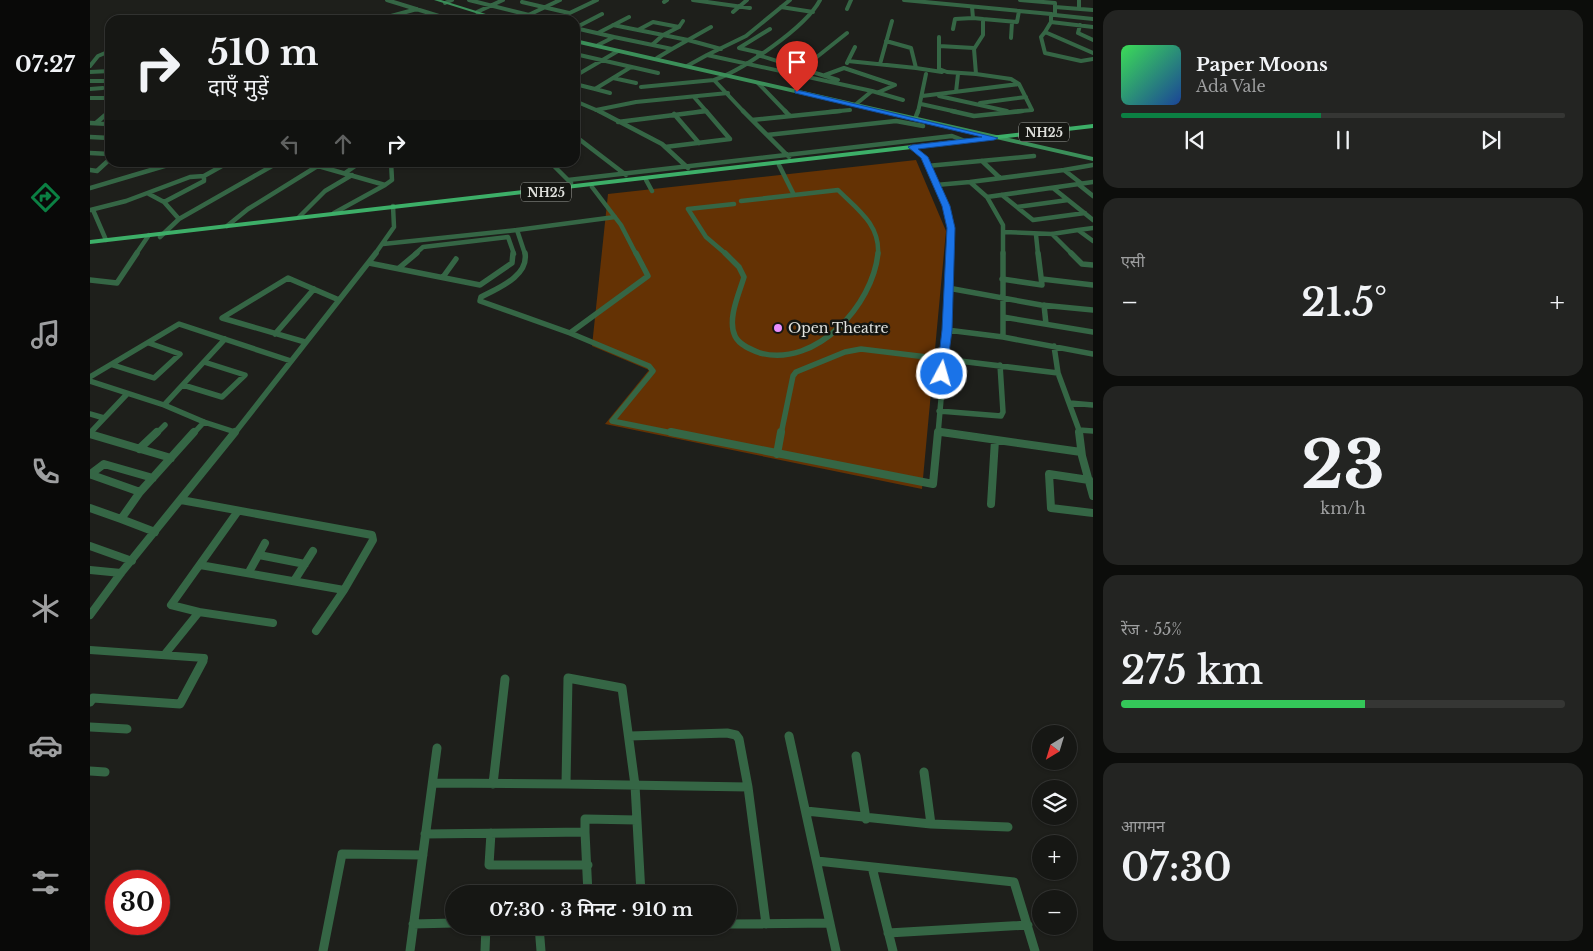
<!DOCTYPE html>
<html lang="hi">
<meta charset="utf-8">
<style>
body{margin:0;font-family:"Libre Baskerville","Noto Sans Devanagari",serif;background:#232422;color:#f1f3f6;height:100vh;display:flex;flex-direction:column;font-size:19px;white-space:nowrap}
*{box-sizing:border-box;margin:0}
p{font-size:16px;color:#9e9fa0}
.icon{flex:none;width:28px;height:28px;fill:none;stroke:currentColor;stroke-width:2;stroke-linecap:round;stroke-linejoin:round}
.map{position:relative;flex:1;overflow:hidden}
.drawer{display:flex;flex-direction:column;gap:10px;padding:10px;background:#0c0d0b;width:500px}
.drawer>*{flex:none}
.banner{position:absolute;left:15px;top:15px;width:475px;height:152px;border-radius:15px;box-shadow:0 1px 4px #0004,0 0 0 1px #353634;background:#161714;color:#f1f3f6;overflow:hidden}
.needle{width:32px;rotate:218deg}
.tools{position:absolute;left:942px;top:725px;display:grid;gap:10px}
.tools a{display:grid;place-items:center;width:45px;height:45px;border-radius:50%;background:#161714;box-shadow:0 1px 4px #0004,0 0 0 1px #353634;font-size:25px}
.speed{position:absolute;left:15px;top:870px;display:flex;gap:10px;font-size:25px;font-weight:700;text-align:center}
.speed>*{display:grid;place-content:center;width:65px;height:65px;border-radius:50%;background:#161714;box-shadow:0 1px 4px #0004,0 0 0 1px #353634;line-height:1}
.speed .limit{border:8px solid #d22;background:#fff;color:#111}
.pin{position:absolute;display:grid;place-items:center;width:42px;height:42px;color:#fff;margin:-51px -21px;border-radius:50% 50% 50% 0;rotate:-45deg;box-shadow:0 0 5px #0007}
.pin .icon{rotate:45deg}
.me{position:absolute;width:55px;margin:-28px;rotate:6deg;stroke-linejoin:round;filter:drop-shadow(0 0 4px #0008)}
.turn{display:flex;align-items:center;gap:18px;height:105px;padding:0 20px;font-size:22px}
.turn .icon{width:65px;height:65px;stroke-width:2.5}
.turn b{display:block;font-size:35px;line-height:42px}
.lanes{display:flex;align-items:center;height:48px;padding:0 20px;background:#0003;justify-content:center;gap:25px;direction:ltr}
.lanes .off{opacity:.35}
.big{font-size:38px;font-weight:600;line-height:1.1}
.drawer .card{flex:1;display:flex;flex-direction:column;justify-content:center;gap:8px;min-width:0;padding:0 18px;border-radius:15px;background:#232422}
.drawer .dial{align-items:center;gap:0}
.dial b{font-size:65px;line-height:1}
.song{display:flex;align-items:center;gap:15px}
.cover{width:60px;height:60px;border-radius:8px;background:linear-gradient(135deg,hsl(130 70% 55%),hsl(220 70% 35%))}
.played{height:5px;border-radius:2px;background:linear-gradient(90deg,#0b8043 45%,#353634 45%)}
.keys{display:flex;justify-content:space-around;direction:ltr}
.heat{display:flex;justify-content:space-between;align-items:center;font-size:28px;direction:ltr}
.charge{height:8px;border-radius:4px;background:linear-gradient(90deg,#34c759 55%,#353634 0)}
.trip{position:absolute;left:355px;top:885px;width:292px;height:50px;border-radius:25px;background:#161714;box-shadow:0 1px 4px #0004,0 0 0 1px #353634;font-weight:600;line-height:50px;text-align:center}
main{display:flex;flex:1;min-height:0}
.tab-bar{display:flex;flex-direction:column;width:90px;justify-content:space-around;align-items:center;background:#090908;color:#9e9fa0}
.tab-bar .icon{width:35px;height:35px}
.tab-bar .selected{color:#0b8043}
.tab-bar b{font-size:22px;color:#f1f3f6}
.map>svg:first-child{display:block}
.green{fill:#643204}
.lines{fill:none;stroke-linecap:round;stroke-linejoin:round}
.street-far4{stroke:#356645;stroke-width:4}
.street-far3{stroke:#356645;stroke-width:4.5}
.street-far2{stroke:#356645;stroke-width:5.5}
.street-far1{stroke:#356645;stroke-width:8}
.street{stroke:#356645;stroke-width:9}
.secondary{fill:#3b8f59;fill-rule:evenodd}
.primary{fill:#3daf68;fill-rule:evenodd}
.route{fill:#1a73e8;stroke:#114b97}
.poi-dot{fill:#e98efe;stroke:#151612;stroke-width:2}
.labels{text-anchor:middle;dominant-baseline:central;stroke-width:5;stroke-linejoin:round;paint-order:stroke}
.shield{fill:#151612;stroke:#a3a4a0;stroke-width:1}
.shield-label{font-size:12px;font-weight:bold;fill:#e0e1dd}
.poi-label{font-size:14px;fill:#e0e1dd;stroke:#151612;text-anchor:start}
</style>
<main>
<nav class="tab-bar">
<b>07:27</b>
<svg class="icon selected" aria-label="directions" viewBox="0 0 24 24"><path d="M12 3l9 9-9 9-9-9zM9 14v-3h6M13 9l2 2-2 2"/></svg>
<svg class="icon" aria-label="music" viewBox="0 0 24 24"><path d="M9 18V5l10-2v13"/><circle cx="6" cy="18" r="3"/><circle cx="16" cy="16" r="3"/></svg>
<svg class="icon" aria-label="phone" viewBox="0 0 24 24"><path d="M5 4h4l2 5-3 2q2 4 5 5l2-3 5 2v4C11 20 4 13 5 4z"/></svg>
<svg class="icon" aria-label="climate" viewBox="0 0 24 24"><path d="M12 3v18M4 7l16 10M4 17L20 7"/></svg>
<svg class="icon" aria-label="car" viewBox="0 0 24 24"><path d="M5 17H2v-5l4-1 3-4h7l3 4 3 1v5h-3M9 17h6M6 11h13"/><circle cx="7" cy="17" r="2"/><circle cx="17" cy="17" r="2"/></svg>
<svg class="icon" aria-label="filters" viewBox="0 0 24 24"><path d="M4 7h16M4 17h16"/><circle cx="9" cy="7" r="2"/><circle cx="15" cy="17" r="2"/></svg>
</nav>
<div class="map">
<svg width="1003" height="951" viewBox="0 0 1003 951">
<rect width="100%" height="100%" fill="#1e1f1b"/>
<path class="green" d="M 826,160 L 856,231 L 832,489 L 515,424 L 559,370 L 502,346 L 518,194 Z"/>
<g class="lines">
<path class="street-far4" d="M 297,0 L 362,20
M 379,0 L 439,15
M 603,0 L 660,8
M 814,0 L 961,14 L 961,22 L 1003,27
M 930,0 L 965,3 L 965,15 L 961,14
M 989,0 L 989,9
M 432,2 L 479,13
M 574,2 L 577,0
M 355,3 L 362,0
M 691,7 L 723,12
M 882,7 L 883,18 L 893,19 L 893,35 L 884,49 L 886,74 L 857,72 L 849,69 L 849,46 L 884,48
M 965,7 L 1003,10
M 757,9 L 761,0
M 387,12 L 413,0
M 643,12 L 657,0
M 306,15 L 320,20
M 965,15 L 1003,19
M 218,16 L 267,20
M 301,16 L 327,9
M 893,19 L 927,22 L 929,11
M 273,20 L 300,19
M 428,20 L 470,0
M 465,20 L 507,0
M 961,22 L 955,32 L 1003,53
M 523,25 L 598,40 L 582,49 L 524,37
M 990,25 L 988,33 L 1003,40
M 621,27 L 598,40 L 631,49
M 485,28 L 524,37 L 508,45
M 485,28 L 512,14
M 863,29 L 865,19 L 883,18
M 548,30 L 563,22 L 589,27 L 593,21
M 955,32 L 951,37 L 955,53 L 991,61 L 1003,59
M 508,33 L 539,17
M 849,37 L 849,46
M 921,38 L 922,22
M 796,41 L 821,48 L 826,68 L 852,72
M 562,45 L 573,35 L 589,27
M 649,48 L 680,29
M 649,48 L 671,53
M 485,54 L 568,73
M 617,55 L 656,36 L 700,0
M 668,55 L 748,80
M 567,58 L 582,49
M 758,61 L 826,68
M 757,63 L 765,47
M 790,64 L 802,21
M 0,66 L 8,56 L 20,51
M 597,66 L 617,55 L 782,91 L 813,100
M 713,68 L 757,33
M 0,72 L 20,71
M 886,74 L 921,79 L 929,84
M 735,75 L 754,68 L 805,85 L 789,92
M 485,76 L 528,51
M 523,78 L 546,83
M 624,80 C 653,70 716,27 730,0
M 0,81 L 20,81
M 668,83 L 696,112
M 485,84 L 505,89 L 541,67
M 551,87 L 624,80 L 654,112
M 0,89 L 13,88
M 505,89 L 520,93
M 866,92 L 868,74
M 832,96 L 929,84 L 942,110 L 920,112
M 849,96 L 917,111
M 604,97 L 617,112
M 0,98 L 20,98
M 485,101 L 511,112
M 890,103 L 936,97
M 831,104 L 867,112
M 765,105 L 782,91
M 506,110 L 546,102 L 638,93
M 19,112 L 20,111
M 606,112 L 616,111
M 738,112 L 760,110
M 828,112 L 836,74"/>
<path class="street-far3" d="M 509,111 L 572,144 L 598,168
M 653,111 L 699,157
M 695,111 L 700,116
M 862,111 L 884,116 L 932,111
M 584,114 L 609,143
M 825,119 L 828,111
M 662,120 L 750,111
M 528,122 L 616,111
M 0,123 L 20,124
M 6,123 L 20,111
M 677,135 L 806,121 L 833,126
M 485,136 L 536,175
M 0,137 L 20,138
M 575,147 L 640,139 L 616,111
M 821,147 L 834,157 L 856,206 L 861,228 L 860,254
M 0,153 L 20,154
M 892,161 L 910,178
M 214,162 L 295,185 L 302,180 L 301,162
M 460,162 L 481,183
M 689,165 L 704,195 L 748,190 C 767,209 790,224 788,254
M 837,166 L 944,156
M 0,170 L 7,171 L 20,159
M 974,170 L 1003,165
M 255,173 L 271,162
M 478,180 L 862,136 L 875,141
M 556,180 L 562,191
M 880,182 L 974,170 L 992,184
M 988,184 L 1003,196
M 846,185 L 880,182 L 897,197
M 502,187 L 531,225 L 546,254
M 0,188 L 88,162
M 963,188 L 1003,220
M 59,194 L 74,202
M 912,195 L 943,220 L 995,213
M 651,201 L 704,195
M 927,207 L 978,200
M 0,210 L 36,201 L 100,177 L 114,176
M 3,210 L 16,240
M 244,213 L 295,185
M 209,217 L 235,191 L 262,175
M 89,219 L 74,202 L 114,181 L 114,176 L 139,162
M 137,226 L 158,209 L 234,162
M 427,230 L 435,254
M 988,230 L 1003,228
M 913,232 L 962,234 L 988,230 L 1003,241
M 962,234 L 982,254
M 946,235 L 948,254
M 70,237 L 89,219 L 189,162
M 293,244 L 427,230 L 525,217
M 46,254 L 59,235
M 285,254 L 304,227 L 303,206
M 325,254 L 333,247 L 418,237 L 424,254
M 636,254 L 616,237 L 598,209 L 644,204
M 913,254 L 913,225 L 897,197 L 1003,182"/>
<path class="street-far2" d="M 435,253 C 439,276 408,288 391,297 L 390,301 L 480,333
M 546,253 L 558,276 L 480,333 L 559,366 L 563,371 L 522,421 L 587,434
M 635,253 L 649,267 L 654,277 C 649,294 637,319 645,336 C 649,345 662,350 670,353 C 726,368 783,305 788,253
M 981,253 L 992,264 L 1003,265
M 279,263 L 390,285 L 422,263 L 423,253
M 309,268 L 327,253
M 353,277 L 366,259
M 912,279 L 952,285 L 948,253
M 952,279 L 1003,285
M 0,280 L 27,283 L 47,253
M 858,288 L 860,253
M 954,305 L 956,324
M 913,317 L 1003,332
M 857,330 L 858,288 L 951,305 L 1003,310
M 185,334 L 224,289
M 913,337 L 1003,354
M 135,339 L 74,405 L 114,422 L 145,432
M 215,342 L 132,318 L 198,278 L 249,300
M 964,346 L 968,373 L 989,430
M 23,365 L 64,378 L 90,354 L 59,343
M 0,377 L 89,324 L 201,361
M 0,381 L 74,405
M 93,385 L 132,397 L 155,375 L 114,362
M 980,403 L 1003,405
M 849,411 L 911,416 L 913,412 L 910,365
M 0,414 L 14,418
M 848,432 L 860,434
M 0,433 L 37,394
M 66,434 L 75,425
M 103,434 L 114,422
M 144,434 L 286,253
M 691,434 L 703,376 L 706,372 L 755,352 L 771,349 L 968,373
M 848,434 L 857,330 L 913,337 L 913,253
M 989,434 L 989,430 L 1003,431"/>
<path class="street-far1" d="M 581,432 L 843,484 L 848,432
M 851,432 L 991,452
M 989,432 L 992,456 L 1003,496
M 0,434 L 81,458
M 49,449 L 67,432
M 687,454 L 691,432
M 999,480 L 959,474 L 961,508 L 1003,513
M 50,492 L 2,475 L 2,473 L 14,464 L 63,478
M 91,500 L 282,535 L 283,540 L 254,590 L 110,565
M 901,504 L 905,440
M 0,508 L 31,519
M 148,511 L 81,605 L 109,612 L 183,623
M 65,532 L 31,519 L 50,492 L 104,432
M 0,546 L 42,561
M 169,555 L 215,564
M 0,570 L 31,573
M 159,572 L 175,543
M 204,581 L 223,551
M 0,615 L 31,573 L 145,432
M 226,631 L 254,590
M 0,650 L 114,658 L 112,662
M 75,654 L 109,612"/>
<path class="street" d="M 0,702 L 3,698 L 90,704 L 113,661
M 0,727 L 37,729
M 540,736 L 637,733 L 646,735 L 649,739 L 658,787 L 676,924
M 699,736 L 746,951
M 766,756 L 776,819
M 0,771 L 15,772
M 834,772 L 841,824
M 343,783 L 476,784 L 478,678 L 532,688 L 545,785 L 551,894
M 403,784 L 415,679
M 476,784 L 658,787
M 716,811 L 841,824 L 918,827
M 495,832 L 495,819 L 547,820
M 401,833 L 399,865 L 498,865
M 335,834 L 495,832 L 498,894
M 727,861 L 924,882 L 945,951
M 782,867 L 803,951
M 323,924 L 364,923
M 639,924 L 740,923
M 449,926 L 451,951
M 798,933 L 938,925
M 233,951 L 252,854 L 333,855
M 320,951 L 347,748
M 395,951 L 396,926"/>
<path class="secondary" d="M 344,0 L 351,0 L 415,20 L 408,20 Z
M 485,39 L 1003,157 L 1003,161 L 485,43 Z"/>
<path class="primary" d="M 1003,124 L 1003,128 L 0,244 L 0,240 Z"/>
</g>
<path class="route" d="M 707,90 L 908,138 L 904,140 L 828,149 L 838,157 L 860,206 L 865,228 L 862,330 L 856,376 L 849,376 L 847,374 L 852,330 L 857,228 L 852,206 L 831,158 L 818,147 L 822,145 L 892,137 L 705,93 L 705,90 Z"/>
<circle class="poi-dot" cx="688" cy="328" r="5"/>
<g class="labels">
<g class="shield">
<rect x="929" y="122.5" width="50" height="19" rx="4"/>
<rect x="431" y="182.5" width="50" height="19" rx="4"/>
</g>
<g class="shield-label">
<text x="954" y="132">NH25</text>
<text x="456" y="192">NH25</text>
</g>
<g class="poi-label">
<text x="698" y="328">Open Theatre</text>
</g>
</g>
</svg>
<div class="tools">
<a><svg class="needle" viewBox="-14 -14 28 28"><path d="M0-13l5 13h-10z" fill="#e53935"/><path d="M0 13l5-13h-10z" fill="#9e9fa0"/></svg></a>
<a><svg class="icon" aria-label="layers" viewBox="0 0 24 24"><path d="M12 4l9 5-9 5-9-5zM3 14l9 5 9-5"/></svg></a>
<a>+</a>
<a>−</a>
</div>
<div class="speed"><div class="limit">30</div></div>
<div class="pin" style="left:707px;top:92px;background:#d93025"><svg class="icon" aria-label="arrive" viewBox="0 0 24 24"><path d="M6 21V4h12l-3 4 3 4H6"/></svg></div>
<svg class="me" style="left:852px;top:374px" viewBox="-20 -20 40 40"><circle r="17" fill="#1a73e8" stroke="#fff" stroke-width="3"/><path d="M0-11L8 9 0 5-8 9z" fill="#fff"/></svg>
<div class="trip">07:30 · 3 मिनट · 910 m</div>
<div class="banner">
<div class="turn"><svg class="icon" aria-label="right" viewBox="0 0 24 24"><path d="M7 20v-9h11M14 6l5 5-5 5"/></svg><div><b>510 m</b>दाएँ मुड़ें</div></div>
<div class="lanes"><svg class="icon off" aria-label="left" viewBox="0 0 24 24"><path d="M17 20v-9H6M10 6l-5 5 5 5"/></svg><svg class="icon off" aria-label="ahead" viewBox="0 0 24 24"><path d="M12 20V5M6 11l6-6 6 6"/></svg><svg class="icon" aria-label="right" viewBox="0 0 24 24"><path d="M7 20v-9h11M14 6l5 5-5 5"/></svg></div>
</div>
</div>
<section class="drawer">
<div class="card">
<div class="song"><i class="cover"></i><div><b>Paper Moons</b><p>Ada Vale</p></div></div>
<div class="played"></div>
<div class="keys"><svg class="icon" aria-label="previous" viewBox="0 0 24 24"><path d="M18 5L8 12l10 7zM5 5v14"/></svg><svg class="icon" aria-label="pause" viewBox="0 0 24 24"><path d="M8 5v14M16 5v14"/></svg><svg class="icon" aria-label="next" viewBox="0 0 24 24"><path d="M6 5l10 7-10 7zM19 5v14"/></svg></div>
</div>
<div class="card"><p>एसी</p>
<div class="heat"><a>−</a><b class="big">21.5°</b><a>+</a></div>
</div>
<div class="card dial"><b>23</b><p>km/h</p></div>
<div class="card"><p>रेंज · 55%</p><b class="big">275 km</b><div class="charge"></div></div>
<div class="card"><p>आगमन</p><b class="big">07:30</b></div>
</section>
</main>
